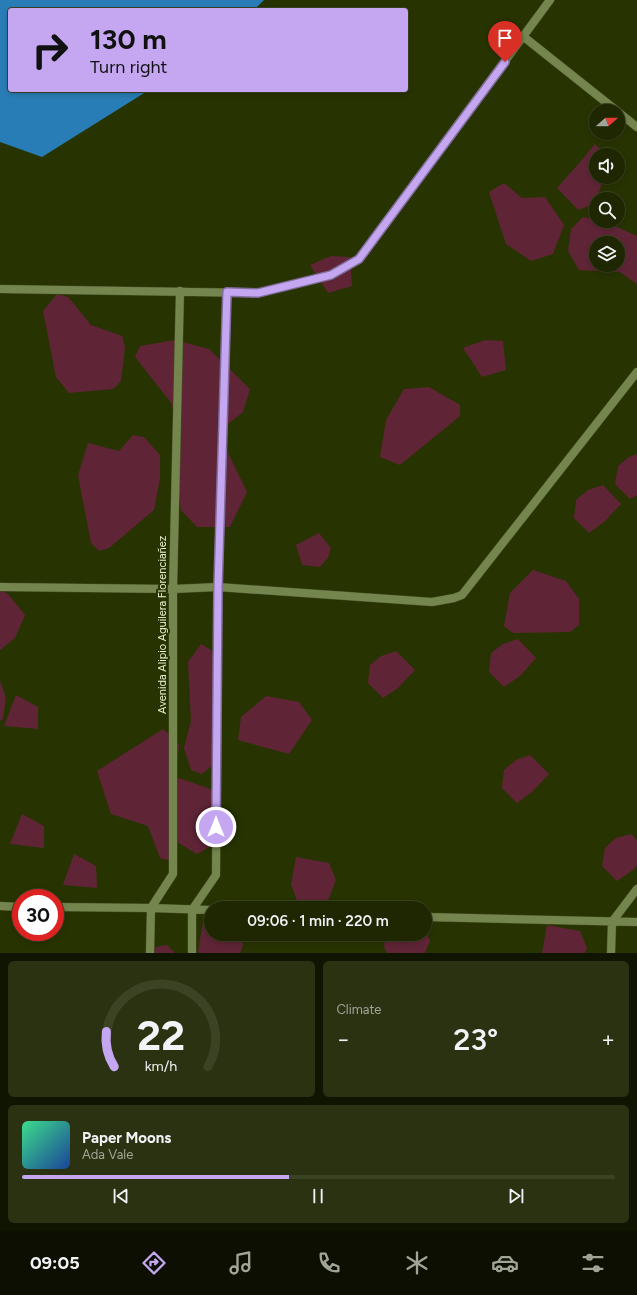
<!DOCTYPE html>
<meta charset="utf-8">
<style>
body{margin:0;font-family:Figtree,sans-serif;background:#2b3211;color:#f1f3f6;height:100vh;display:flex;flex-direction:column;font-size:15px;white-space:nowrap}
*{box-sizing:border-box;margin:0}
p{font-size:13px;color:#a1a599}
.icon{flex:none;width:22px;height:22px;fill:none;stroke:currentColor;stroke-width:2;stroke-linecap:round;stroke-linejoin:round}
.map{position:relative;height:953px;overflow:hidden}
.sheet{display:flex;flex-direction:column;gap:8px;padding:8px;background:#101501;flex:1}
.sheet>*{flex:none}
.top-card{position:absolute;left:8px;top:8px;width:400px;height:84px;border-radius:4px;box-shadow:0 2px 6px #0003,0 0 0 1px #3c4324;background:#c5a7f1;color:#111;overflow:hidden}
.needle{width:26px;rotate:70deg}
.tools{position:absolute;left:589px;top:104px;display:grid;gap:8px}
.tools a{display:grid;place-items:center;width:36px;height:36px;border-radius:50%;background:#1e2602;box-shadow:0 2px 6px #0003,0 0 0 1px #3c4324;font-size:20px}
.speed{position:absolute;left:12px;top:889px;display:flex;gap:8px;font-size:20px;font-weight:700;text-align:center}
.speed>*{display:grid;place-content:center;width:52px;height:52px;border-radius:50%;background:#1e2602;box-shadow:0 2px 6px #0003,0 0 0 1px #3c4324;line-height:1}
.speed .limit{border:6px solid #d22;background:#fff;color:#111}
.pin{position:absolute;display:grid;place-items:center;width:34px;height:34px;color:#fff;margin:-41px -17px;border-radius:50% 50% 50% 0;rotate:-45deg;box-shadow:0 0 4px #0007}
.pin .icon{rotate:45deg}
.me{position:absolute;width:44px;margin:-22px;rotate:0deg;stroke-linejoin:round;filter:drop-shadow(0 0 3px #0008)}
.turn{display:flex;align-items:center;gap:14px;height:84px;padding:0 16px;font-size:18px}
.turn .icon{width:52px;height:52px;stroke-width:2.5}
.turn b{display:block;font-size:28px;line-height:34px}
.big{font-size:30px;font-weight:600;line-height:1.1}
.sheet .card{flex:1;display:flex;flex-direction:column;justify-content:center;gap:6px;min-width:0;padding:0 14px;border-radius:6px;background:#2b3211}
.sheet .dial{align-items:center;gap:0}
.dial svg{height:104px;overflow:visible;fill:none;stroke:#3c4324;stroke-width:7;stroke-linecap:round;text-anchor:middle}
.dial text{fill:#f1f3f6;stroke:none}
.song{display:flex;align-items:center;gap:12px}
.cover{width:48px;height:48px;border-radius:6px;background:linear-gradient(135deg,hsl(150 70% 55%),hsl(220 70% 35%))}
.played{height:4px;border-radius:2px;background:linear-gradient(90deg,#c5a7f1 45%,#3c4324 45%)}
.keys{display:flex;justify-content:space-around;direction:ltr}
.heat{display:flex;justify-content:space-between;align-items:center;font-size:22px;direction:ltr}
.sheet .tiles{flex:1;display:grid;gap:8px;grid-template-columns:1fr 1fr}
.card:last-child{grid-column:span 2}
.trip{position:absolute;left:204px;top:901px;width:228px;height:40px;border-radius:20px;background:#1e2602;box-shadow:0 2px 6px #0003,0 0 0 1px #3c4324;font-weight:600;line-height:40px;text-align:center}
.dock{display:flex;height:64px;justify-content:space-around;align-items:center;background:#0c0f01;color:#a1a599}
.dock .icon{width:28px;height:28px}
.dock .selected{color:#c5a7f1}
.dock b{font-size:18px;color:#f1f3f6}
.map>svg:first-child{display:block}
.green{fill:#5f2537;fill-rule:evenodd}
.water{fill:#297db6}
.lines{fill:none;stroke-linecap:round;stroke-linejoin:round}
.minor-casing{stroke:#475223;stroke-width:9}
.minor{stroke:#74854e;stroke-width:8}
.route-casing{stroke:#806d9d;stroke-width:10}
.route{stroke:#c5a7f1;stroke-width:7}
.labels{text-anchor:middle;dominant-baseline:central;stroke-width:4;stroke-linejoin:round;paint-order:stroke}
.street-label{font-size:11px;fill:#e7f2d2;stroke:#283302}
</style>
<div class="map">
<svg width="637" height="953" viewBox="0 0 637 953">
<rect width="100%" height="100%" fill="#283302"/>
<path class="green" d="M 595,144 L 606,155 L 596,155 L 596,177 L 605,177 L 594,204 L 578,210 L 557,188 L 581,161 Z
M 504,183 L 522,198 L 545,197 L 564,225 L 553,254 L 531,261 L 506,244 L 489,192 Z
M 583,217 L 596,219 L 596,221 L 604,221 L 637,236 L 637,284 L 620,272 L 579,270 L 568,251 L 571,229 ZM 596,243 L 618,243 L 618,265 L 596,265 Z
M 331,256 L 350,257 L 352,286 L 328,293 L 310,265 Z
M 57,294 L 68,297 L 91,325 L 122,336 L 125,347 L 121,381 L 113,389 L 69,393 L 56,377 L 43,311 Z
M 175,340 L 209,349 L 250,389 L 243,412 L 218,432 L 247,492 L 230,527 L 197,527 L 181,510 L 173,452 L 176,428 L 172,404 L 135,357 L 140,346 Z
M 485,340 L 503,341 L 506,370 L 482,377 L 463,348 Z
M 429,387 L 460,405 L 460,416 L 400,465 L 380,457 L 386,420 L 404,389 Z
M 133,435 L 144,437 L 160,455 L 160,478 L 154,510 L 109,548 L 99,551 L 91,543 L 78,475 L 88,443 L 119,451 Z
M 637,454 L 637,495 L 630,499 L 615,484 L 618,466 L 629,457 Z
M 603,485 L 621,504 L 604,522 L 589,533 L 574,518 L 576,500 L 588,490 Z
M 319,533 L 331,548 L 328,558 L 320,567 L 302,565 L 296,545 Z
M 533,570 L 566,581 L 579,599 L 579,625 L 570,632 L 513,633 L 504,626 L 510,593 Z
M 0,590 L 8,594 L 25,615 L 15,638 L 0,650 Z
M 518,639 L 536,658 L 520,676 L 504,687 L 489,672 L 491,653 L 503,644 Z
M 201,644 L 211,650 L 220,672 L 219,760 L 202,774 L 191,770 L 184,748 L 191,721 L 188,662 Z
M 396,651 L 415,670 L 398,688 L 383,698 L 368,683 L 370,665 L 381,656 Z
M 0,681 L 6,698 L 3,719 L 0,721 Z
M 16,695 L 38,707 L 38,729 L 4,726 Z
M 266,696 L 299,702 L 312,720 L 289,754 L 238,740 L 241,717 Z
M 163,729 L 179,744 L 176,777 L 216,791 L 224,823 L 216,843 L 197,854 L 172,839 L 171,861 L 160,858 L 148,826 L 111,814 L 97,771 Z
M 530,755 L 549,774 L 532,792 L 517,803 L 502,788 L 504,770 L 516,760 Z
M 22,814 L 44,826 L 44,848 L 10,844 Z
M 631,834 L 637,840 L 637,866 L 633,870 L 617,881 L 602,866 L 605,848 L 616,838 Z
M 74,854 L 96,866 L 97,888 L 63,885 Z
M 296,857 L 329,863 L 336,880 L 325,908 L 300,908 L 291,885 Z
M 203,922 L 211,924 L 211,934 L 239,934 L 243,945 L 240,953 L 199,953 L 198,951 Z
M 547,925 L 580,931 L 587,948 L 585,953 L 542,953 Z
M 425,930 L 430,941 L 425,953 L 387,953 L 384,947 L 386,934 L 425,934 Z
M 167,945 L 175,953 L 153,953 L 156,947 Z"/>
<path class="water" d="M 0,0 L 264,0 L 254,10 L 10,10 L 10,90 L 149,90 L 42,157 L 0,142 Z"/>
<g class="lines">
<g class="minor-casing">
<path id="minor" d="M 524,37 L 617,111
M 618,112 L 637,127
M 0,289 L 258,293 L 331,275 L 359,259 L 550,0
M 0,587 L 173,589 L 218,587 L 432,602 L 454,598 L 462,595 L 637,372
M 0,906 L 21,907
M 55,907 L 151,908 L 211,910
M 425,917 L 637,922
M 150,953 L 151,908 L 173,874 L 173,589 L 180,291
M 192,953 L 192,910 L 216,875 L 218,587 L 227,292
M 611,953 L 612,922 L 637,889"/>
</g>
<use href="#minor" class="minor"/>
</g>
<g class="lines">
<g class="route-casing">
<path id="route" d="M 216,827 L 218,588 L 227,292 L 258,293 L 331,275 L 359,259 L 505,62"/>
</g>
<use href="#route" class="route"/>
</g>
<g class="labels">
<g class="street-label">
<text transform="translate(162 625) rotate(-90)">Avenida Alipio Aguilera Florenciañez</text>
</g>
</g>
</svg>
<div class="tools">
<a><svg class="needle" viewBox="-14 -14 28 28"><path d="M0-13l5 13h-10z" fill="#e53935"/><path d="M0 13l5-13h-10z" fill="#a1a599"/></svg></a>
<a><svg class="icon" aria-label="sound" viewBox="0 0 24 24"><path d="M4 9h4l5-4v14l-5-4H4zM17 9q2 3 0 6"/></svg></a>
<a><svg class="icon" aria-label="search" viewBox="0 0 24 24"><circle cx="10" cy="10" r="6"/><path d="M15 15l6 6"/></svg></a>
<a><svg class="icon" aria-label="layers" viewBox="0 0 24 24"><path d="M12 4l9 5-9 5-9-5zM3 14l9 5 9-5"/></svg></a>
</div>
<div class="speed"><div class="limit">30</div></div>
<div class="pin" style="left:505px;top:62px;background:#d93025"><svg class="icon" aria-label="arrive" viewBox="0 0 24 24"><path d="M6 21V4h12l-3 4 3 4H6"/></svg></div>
<svg class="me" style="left:216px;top:827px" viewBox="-20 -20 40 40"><circle r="17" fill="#c5a7f1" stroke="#fff" stroke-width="3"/><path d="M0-11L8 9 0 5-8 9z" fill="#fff"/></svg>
<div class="trip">09:06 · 1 min · 220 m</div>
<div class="top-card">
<div class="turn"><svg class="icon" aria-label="right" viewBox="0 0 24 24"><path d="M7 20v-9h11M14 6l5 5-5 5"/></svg><div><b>130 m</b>Turn right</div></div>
</div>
</div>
<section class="sheet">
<div class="tiles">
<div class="card dial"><svg viewBox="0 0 100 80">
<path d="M14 69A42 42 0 1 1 86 69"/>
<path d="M14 69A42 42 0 0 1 8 42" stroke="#c5a7f1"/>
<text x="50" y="56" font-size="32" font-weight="700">22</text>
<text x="50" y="72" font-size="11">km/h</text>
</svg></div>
<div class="card"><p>Climate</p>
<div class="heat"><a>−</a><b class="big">23°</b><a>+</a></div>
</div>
<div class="card">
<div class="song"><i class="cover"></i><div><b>Paper Moons</b><p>Ada Vale</p></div></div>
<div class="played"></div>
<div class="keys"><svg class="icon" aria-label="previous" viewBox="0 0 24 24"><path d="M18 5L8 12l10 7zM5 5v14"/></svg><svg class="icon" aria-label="pause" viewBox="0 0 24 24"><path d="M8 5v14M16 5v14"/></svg><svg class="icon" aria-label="next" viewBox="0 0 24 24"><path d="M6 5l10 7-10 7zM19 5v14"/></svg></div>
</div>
</div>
</section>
<nav class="dock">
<b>09:05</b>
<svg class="icon selected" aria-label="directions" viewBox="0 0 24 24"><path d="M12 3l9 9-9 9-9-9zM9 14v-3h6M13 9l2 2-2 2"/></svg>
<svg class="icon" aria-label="music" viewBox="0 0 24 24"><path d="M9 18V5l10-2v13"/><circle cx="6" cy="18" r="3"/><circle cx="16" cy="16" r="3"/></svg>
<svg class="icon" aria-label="phone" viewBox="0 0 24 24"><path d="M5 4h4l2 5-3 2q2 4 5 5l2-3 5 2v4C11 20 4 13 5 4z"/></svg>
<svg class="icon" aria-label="climate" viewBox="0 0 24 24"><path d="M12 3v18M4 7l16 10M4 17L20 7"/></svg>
<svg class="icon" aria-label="car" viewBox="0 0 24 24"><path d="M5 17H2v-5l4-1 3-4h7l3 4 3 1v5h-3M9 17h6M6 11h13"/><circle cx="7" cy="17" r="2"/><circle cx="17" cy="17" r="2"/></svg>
<svg class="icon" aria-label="filters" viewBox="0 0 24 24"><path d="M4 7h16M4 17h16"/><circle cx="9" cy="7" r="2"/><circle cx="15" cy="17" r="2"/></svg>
</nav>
